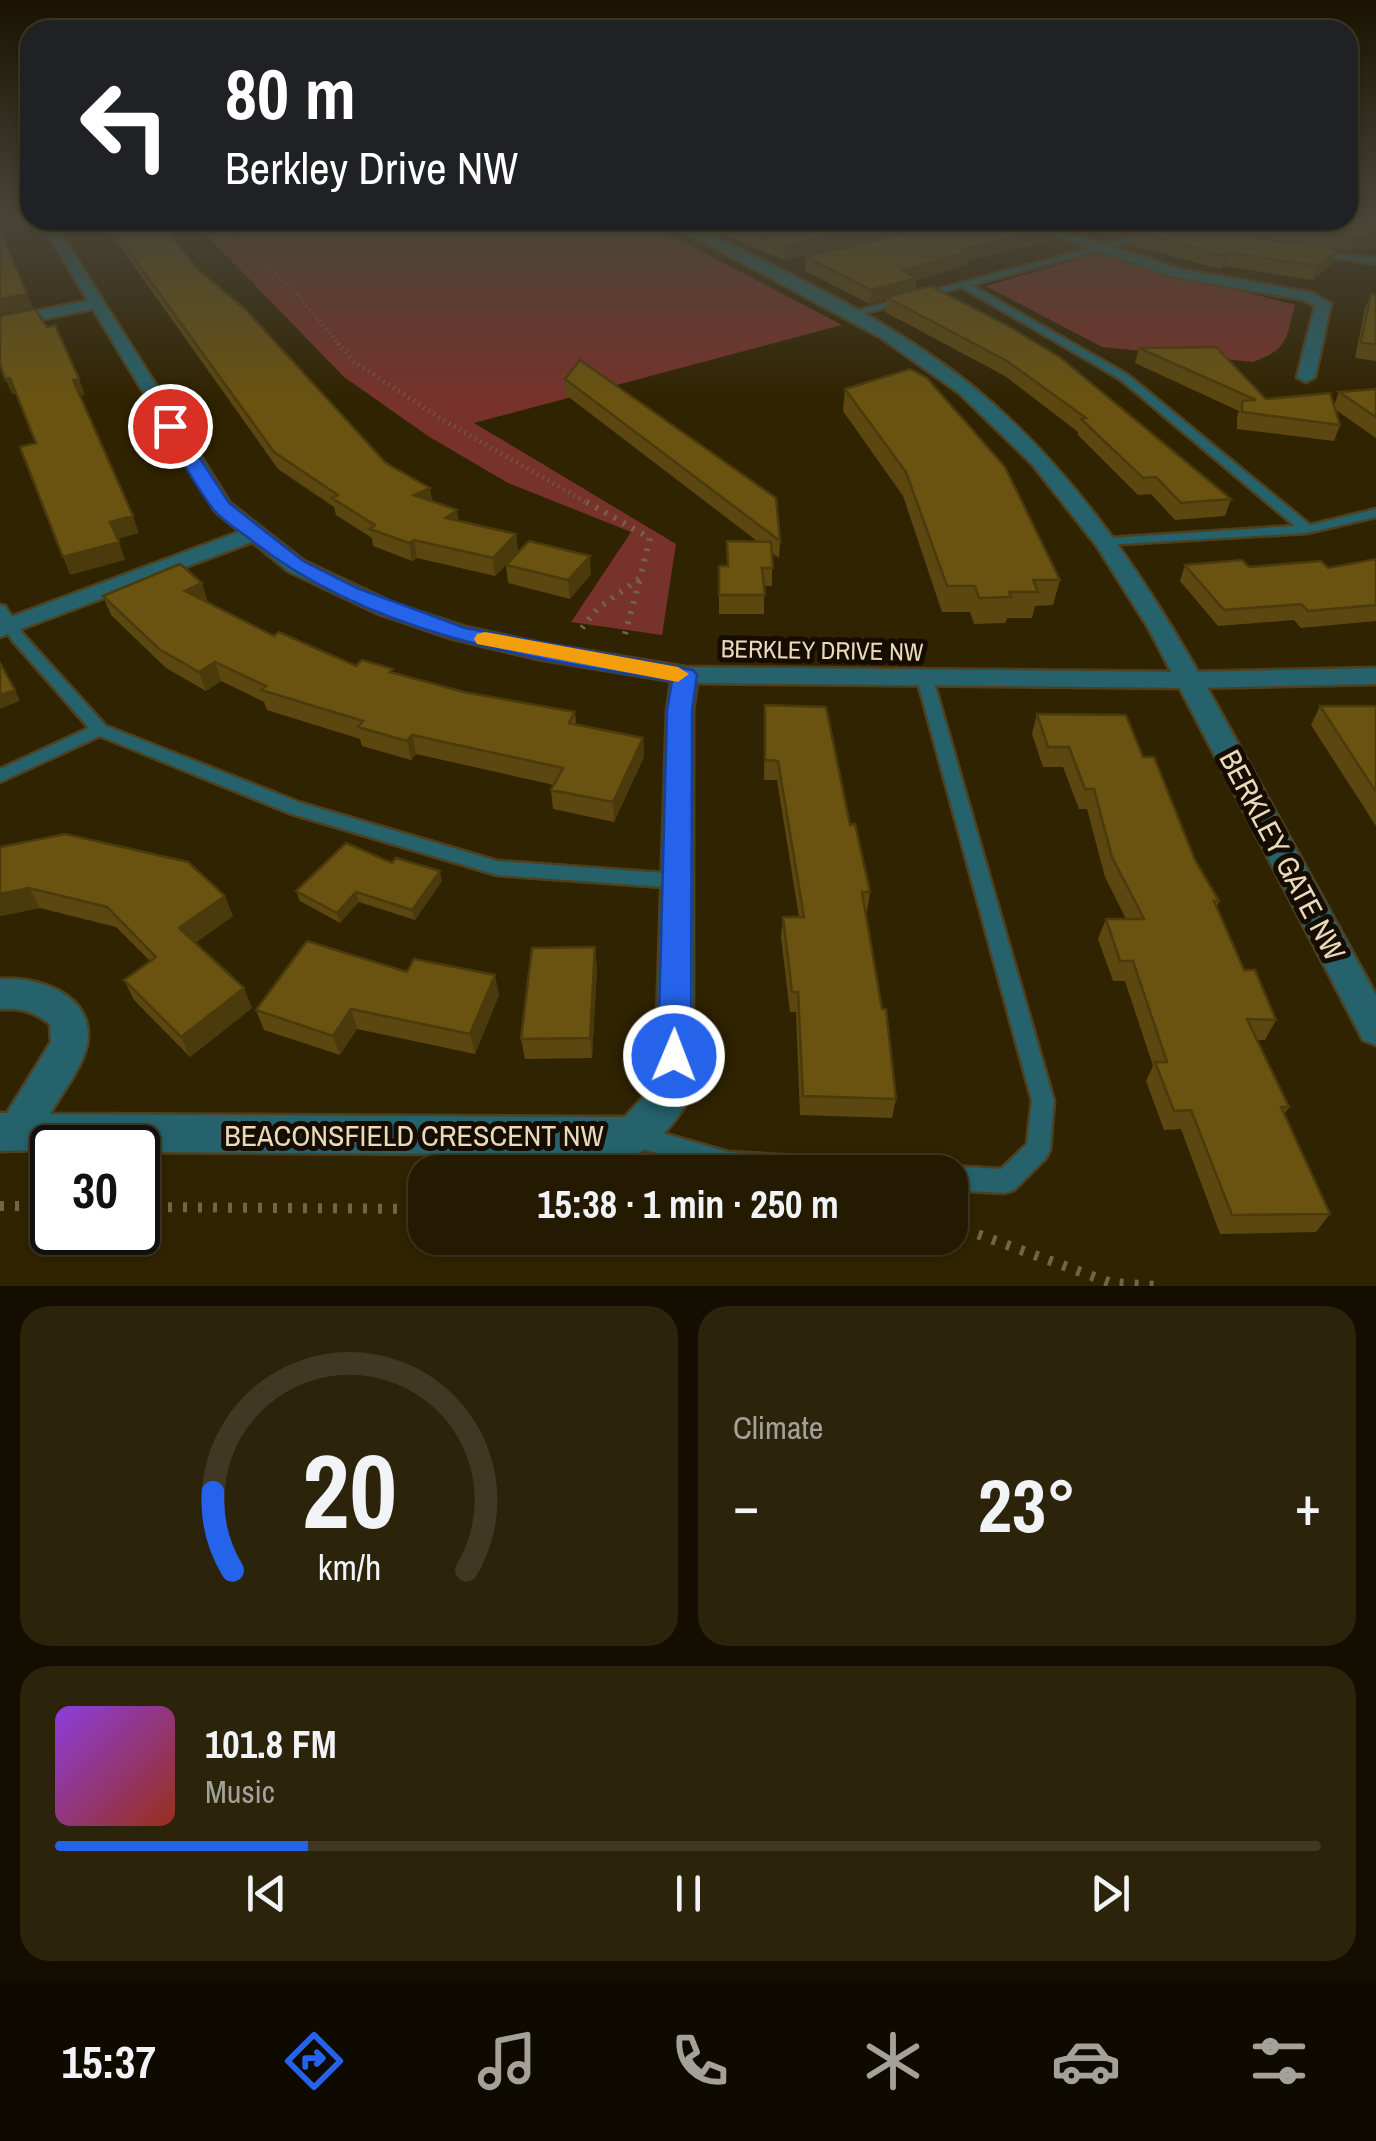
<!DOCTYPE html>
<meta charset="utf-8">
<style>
body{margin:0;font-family:"Archivo Narrow",sans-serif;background:#2c230b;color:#f1f3f6;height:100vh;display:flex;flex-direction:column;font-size:38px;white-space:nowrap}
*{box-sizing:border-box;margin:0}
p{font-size:32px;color:#a3a199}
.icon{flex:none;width:55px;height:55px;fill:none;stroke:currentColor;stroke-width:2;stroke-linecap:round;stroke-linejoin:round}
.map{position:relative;height:1286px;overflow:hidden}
.details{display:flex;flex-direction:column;gap:20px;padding:20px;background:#140e01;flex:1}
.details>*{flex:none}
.guide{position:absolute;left:20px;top:20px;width:1338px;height:210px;border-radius:30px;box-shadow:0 2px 8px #0004,0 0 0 2px #413823;background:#202124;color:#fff;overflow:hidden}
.speed{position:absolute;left:30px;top:1125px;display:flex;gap:20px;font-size:50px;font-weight:700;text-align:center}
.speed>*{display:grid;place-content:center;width:130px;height:130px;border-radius:50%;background:#241a01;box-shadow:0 2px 8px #0004,0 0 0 2px #413823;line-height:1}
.speed .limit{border:5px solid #111;border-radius:15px;background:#fff;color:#111}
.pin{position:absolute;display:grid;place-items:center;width:85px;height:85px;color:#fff;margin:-42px;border:5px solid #fff;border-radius:50%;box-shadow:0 2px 10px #0007}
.me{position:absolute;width:110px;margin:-55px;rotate:1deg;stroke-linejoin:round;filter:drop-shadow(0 0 8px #0008)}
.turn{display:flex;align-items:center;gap:35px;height:210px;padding:0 40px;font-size:45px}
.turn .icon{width:130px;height:130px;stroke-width:2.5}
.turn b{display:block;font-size:70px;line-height:85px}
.big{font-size:75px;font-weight:700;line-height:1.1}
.details .card{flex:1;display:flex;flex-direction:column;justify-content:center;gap:15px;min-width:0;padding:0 35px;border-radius:30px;background:#2c230b}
.details .dial{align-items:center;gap:0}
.dial svg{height:260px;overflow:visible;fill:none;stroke:#413823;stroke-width:7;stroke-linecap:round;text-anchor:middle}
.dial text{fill:#f1f3f6;stroke:none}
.song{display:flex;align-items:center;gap:30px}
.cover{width:120px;height:120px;border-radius:15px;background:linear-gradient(135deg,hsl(270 70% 55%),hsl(10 70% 35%))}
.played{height:10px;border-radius:5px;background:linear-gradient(90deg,#2563eb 20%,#413823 20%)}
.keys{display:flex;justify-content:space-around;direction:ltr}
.heat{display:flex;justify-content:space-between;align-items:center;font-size:55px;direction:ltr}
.details .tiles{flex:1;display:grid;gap:20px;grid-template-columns:1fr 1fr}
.card:last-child{grid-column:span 2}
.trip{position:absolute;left:408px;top:1155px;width:560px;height:100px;border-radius:30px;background:#241a01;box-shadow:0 2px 8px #0004,0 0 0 2px #413823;font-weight:700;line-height:100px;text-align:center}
.tab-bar{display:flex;height:160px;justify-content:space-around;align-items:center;background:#0e0a00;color:#a3a199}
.tab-bar .icon{width:70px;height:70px}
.tab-bar .selected{color:#2563eb}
.tab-bar b{font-size:45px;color:#f1f3f6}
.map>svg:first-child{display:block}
.green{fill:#77322b}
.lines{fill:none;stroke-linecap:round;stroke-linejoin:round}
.service-casing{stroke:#4d401f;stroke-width:5}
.minor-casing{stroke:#4d401f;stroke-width:5}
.tertiary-casing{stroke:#4d401f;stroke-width:5}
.path-far3{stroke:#726544;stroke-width:4;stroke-dasharray:1 4;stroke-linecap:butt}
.path-far2{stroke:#726544;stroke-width:5;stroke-dasharray:1 5;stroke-linecap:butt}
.path-far1{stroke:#726544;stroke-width:6;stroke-dasharray:2.5 8;stroke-linecap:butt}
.path{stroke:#726544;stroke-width:10;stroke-dasharray:4 11;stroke-linecap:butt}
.service{fill:#25626b;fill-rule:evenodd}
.minor{fill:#25626b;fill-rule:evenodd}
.tertiary{fill:#25626b;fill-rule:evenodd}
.wall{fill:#5b470f}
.shaded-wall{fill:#4a3a0c}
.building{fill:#6a5311;stroke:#4a3a0c;stroke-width:2.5}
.route{fill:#2563eb;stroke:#184099;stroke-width:2.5}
.slow{fill:#f59e0b}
.labels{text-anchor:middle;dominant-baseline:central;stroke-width:10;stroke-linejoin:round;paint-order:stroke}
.street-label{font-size:25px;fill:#e8dbbb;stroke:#160c00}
.near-street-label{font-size:30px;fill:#e8dbbb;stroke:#160c00}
</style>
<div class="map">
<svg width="1376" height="1286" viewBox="0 0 1376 1286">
<rect width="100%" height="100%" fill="#302301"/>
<path class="green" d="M 193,221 L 644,221 L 842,325 L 474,423 L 676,544 L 662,635 L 571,622 L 631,532 L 508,483 L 428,436 L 344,377 Z
M 1096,254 L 1295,305 C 1286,340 1288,349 1253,362 L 1102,347 L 986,286 Z"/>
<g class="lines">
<g class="service-casing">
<path id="service" d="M 751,221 L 766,221 L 699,237 L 695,235 Z
M 1152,232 L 1159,234 L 971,285 L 1128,375 L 1310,525 L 1376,509 L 1376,517 L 1307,533 L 1104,545 L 1102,542 L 1104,539 L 1109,538 L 1295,526 L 1120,379 L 962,287 L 850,317 L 845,314 Z
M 1314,251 L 1376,258 L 1376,264 L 1317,255 L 1313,253 Z
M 0,605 L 5,606 L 23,634 L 106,726 L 301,803 L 497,861 L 677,874 L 684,876 L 687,881 L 684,886 L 677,888 L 497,875 L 289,813 L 100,736 L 0,782 L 0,769 L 89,728 L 12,640 L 0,621 Z
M 925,674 L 933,679 L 1054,1101 L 1050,1150 L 1046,1158 L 1014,1190 L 1005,1193 L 950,1190 L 950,1172 L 940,1172 L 950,1166 L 1001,1169 L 1027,1144 L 1032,1101 L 917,679 Z
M 638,1126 L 728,1152 L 866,1160 L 875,1164 L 878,1172 L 717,1172 L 630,1145 L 626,1137 L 630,1129 Z"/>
</g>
<g class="minor-casing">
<path id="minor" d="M 69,221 L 101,221 L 50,232 L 43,228 Z
M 666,221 L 682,221 C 782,270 885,316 972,386 C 1095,486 1174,625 1248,762 C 1291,840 1333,917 1376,995 L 1376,1045 L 1363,1040 L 1149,629 L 1096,545 L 1032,464 L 959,393 L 880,337 Z
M 1012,221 L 1032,221 L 1179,269 L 1313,293 L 1331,304 L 1315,377 L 1306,382 L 1297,377 L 1315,306 L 1304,300 L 1171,276 Z
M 97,299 L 105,304 L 102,307 L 0,328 L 0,318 Z
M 252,527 L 260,529 L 263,534 L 260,539 L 0,637 L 0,621 Z
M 685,667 L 698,675 L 693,711 L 693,1091 C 682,1115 658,1145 634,1155 L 138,1152 L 138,1148 L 0,1151 L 0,1113 L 7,1113 L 51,1042 L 50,1024 C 33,1011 21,1008 0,1009 L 0,979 C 38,976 96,995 87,1044 C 83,1067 61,1094 50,1114 L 625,1117 L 655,1084 L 667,711 L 672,675 Z"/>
</g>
<g class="tertiary-casing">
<path id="tertiary" d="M 40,221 L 53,221 L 230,503 L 304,561 L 395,604 L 465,627 L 538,643 L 685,667 L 1190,672 L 1376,668 L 1376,684 L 1190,688 L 685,683 L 538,659 L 450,638 L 379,614 L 288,571 L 215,511 Z"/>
</g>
<path class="path-far3" d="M 215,221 L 288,284 L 340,346"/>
<path class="path-far2" d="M 338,343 L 353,361 L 443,420 L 589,504"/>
<path class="path-far1" d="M 582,628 L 597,609 L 640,578 L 650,538 L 585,501
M 625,634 L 640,579"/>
<path class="path" d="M 0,1206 L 52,1206
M 138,1207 L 425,1209
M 950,1224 L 1111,1283 L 1159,1286"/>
<use href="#service" class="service"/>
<use href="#minor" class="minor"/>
<use href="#tertiary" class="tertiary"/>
</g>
<path class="wall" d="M 102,221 L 158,221 L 199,270 L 386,463 L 459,521 L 516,534 L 518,552 L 591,574 L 570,599 L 508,583 L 506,565 L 495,576 L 417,558 L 412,561 L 373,546 L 372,538 L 336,515 L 334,507 L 278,469 Z
M 698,221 L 948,221 L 784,260 L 725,235 L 725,224 L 710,227 Z
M 1045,221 L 1363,221 L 1376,223 L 1376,247 L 1351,251 L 1338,249 L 1334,262 L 1313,280 L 1225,266 L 1220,269 L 1135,246 L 1138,234 L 1116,239 L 1095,231 L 1084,234 Z
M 1059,227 L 1056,240 L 967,261 L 967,265 L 917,280 L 915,290 L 1231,499 L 1225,516 L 1175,520 L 1151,494 L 1138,495 L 1078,435 L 1078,432 L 1005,376 L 885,312 L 886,299 L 870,304 L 805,271 L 806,257 Z
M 1371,294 L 1376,295 L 1376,361 L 1355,358 L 1365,308 Z
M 1139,348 L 1266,399 L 1334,405 L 1339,392 L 1376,389 L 1376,438 L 1336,410 L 1340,425 L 1334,441 L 1237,429 L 1237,417 L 1239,411 L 1135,363 Z
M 565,379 L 780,541 L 779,558 L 772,553 L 772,586 L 764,586 L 764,614 L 719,614 L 719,566 L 727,566 L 727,541 L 757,541 L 566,395 Z
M 845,389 L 1060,580 L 1053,605 L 1035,606 L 1032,618 L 1007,618 L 1005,623 L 974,624 L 970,612 L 942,612 L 903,496 L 843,411 Z
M 1376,559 L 1376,621 L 1301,628 L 1294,620 L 1218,626 L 1180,581 L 1185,565 L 1328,568 Z
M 103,596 L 208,602 L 207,602 L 274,636 L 356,666 L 393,673 L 464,692 L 575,712 L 576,725 L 643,738 L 644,757 L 614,822 L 553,809 L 551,790 L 554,785 L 416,754 L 411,760 L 362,746 L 360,739 L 267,710 L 264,702 L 221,681 L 206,691 L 166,668 L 111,615 Z
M 765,705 L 850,825 L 870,892 L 867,912 L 866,912 L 896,1099 L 892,1118 L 800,1115 L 796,1012 L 790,1012 L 781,937 L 783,917 L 799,917 L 777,780 L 764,780 Z
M 1320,706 L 1376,706 L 1376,826 L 1311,725 Z
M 1037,714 L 1143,757 L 1195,860 L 1219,901 L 1217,907 L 1244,970 L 1276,1020 L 1265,1040 L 1257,1040 L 1289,1107 L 1284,1115 L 1330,1214 L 1316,1232 L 1220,1234 L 1181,1129 L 1164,1130 L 1146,1081 L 1153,1066 L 1125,981 L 1113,981 L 1098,939 L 1106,919 L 1126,919 L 1105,877 L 1087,809 L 1079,809 L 1063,767 L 1043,767 L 1032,734 Z
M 0,847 L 233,916 L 195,943 L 252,1008 L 190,1057 L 134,1000 L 124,980 L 150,961 L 116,927 L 40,908 L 0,916 Z
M 392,863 L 442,881 L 415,920 L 359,902 L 340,923 L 300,901 L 296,891 Z
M 597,967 L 592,1058 L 525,1059 L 521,1039 Z
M 407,972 L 499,995 L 475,1054 L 357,1029 L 340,1055 L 264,1030 L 256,1010 Z"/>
<path class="shaded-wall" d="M 710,221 L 735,221 L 725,222 L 725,224 L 710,227 Z
M 895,221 L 948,221 L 784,260 L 784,246 Z
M 1086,221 L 1097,221 L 1095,231 L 1084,234 Z
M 1141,221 L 1165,221 L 1163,227 L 1116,239 L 1120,226 Z
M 1059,227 L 1056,240 L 967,261 L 967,265 L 917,280 L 915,292 L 886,297 L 886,299 L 870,304 L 871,290 L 903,270 L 962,249 Z
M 1376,234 L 1376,247 L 1351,251 L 1356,238 Z
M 1338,249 L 1334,262 L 1313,280 L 1318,266 Z
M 1229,253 L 1225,266 L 1220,269 L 1224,256 Z
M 27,294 L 33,308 L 0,314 L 0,299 Z
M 10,378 L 16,394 L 12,394 L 5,379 Z
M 79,379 L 85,395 L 79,396 L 73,380 Z
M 430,488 L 433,505 L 414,495 Z
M 457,510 L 460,528 L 446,518 Z
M 133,516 L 139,533 L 117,539 L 110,522 Z
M 516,534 L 518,552 L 495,576 L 493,558 Z
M 414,540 L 417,558 L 412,561 L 409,543 Z
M 119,542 L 125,560 L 70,575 L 63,557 Z
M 590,556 L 591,574 L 570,599 L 568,580 Z
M 202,583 L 208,602 L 191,609 L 185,591 Z
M 215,662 L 221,681 L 206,691 L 199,672 Z
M 15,690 L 20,701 L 0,709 L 0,695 Z
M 412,735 L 416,754 L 411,760 L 407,741 Z
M 643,738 L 644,757 L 614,822 L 613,802 Z
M 440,871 L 442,881 L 415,920 L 412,910 Z
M 29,888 L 40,908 L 0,916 L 0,894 Z
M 356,892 L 359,902 L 340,923 L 337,913 Z
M 225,896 L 233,916 L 188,948 L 179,928 Z
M 595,947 L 597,967 L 592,1058 L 590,1038 Z
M 495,975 L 499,995 L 475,1054 L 470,1034 Z
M 244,988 L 252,1008 L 190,1057 L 181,1037 Z
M 351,1009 L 357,1029 L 340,1055 L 333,1036 Z"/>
<path class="building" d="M 107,221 L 158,221 L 199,270 L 245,309 L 386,463 L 430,488 L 414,495 L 457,510 L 446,518 L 516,534 L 493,558 L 414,540 L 409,543 L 370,529 L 375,525 L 332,498 L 338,495 L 274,452 Z
M 729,221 L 895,221 L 784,246 L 725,222 Z
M 954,221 L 1040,221 L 1059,227 L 962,249 L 969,252 L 903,270 L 917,278 L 871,290 L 806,257 Z
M 1104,221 L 1141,221 L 1120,226 Z
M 1219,221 L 1363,221 L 1376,223 L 1376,234 L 1356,238 Z
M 1167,226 L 1338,249 L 1318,266 L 1229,253 L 1224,256 L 1139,233 Z
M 0,229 L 27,294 L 0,299 Z
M 931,286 L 1010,327 L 1061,358 L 1231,499 L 1181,503 L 1156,477 L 1143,478 L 1081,419 L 1086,418 L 1007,361 L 886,297 Z
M 1371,294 L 1376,295 L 1376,345 L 1361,342 Z
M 35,309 L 47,327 L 55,325 L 79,379 L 73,380 L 133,516 L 110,522 L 119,542 L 63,557 L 20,447 L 36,443 L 10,378 L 5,379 L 0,364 L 0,316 Z
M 1216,347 L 1266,399 L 1330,393 L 1340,425 L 1242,412 L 1242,401 L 1256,400 L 1139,348 Z
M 580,360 L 776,498 L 780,541 L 565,379 Z
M 910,369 L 927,378 L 1005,467 L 1060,580 L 1033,580 L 1038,592 L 1009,592 L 1011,597 L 979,598 L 975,586 L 947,586 L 906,472 L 845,389 Z
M 1376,389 L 1376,417 L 1339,392 Z
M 529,541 L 590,556 L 568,580 L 506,565 Z
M 727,541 L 771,542 L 773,568 L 762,568 L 765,595 L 719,595 L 719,566 L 728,566 Z
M 1376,559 L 1376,605 L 1308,611 L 1301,604 L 1224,610 L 1185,565 L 1242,560 L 1249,567 L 1321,561 L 1328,568 Z
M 180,564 L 202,583 L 185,591 L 274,636 L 279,632 L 356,666 L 362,660 L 393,669 L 390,672 L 464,692 L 575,712 L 569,723 L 643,738 L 613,802 L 551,790 L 563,768 L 412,735 L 407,741 L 358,727 L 363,721 L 261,690 L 266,686 L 215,662 L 199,672 L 159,649 L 103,596 Z
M 0,663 L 15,690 L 0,695 Z
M 765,705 L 826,707 L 850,825 L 855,824 L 870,892 L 862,892 L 882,1009 L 886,1009 L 896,1099 L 803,1096 L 798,992 L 792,992 L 783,917 L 804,917 L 778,761 L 765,760 Z
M 1320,706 L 1376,706 L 1376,792 Z
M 1037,714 L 1126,715 L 1143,757 L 1154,757 L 1195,860 L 1219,901 L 1214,901 L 1244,970 L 1255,970 L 1276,1020 L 1247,1019 L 1289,1107 L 1281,1107 L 1330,1214 L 1232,1215 L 1191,1110 L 1174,1111 L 1155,1062 L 1167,1062 L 1133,961 L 1120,961 L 1106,919 L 1144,919 L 1112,857 L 1094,789 L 1085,789 L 1069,747 L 1048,747 Z
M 65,834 L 188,862 L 225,896 L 179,928 L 244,988 L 181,1037 L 124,980 L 156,957 L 107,907 L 29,888 L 0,894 L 0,847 Z
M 346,843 L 392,863 L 396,858 L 440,871 L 412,910 L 356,892 L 337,913 L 296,891 Z
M 307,941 L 407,972 L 414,959 L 495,975 L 470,1034 L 351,1009 L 333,1036 L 256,1010 Z
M 595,947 L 590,1038 L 521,1039 L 532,948 Z"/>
<linearGradient id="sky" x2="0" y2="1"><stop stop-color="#1a1301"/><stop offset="0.55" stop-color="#484538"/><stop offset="1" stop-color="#484538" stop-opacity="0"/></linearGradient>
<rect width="1376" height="401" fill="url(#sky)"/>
<path class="route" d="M 170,421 L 176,422 L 229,503 L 303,561 L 357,588 L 465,628 L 693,670 L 697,675 L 692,711 L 691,1056 L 686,1067 L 674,1071 L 663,1067 L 658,1056 L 667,711 L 672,681 C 526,658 368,634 250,539 C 238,530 224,521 214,510 C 194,485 179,453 161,426 Z"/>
<path class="slow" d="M 485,632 L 678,667 L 689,674 L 678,682 L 477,644 L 474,639 L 477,634 Z"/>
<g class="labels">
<g class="street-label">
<text transform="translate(822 650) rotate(1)">BERKLEY DRIVE NW</text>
</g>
<g class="near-street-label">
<text transform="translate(1283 855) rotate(62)">BERKLEY GATE NW</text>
<text x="414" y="1135">BEACONSFIELD CRESCENT NW</text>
</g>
</g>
</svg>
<div class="speed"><div class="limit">30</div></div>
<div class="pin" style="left:170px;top:426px;background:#d93025"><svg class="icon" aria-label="arrive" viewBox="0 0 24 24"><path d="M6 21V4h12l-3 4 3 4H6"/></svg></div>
<svg class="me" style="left:674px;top:1056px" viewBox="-20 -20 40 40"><circle r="17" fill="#2563eb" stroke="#fff" stroke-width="3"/><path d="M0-11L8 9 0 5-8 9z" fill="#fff"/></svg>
<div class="trip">15:38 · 1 min · 250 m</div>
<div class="guide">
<div class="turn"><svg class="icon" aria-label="left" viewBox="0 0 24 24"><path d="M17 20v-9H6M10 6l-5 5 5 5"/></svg><div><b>80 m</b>Berkley Drive NW</div></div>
</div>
</div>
<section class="details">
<div class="tiles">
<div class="card dial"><svg viewBox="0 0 100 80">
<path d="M14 69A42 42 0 1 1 86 69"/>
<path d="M14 69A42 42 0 0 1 8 45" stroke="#2563eb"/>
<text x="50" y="56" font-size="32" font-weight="700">20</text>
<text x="50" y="72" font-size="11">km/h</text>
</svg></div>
<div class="card"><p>Climate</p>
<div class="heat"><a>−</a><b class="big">23°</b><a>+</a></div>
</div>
<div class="card">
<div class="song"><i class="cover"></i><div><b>101.8 FM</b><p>Music</p></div></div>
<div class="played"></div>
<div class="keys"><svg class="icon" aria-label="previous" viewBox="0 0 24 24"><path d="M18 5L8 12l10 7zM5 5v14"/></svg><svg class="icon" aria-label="pause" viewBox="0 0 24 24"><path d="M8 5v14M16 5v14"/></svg><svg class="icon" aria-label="next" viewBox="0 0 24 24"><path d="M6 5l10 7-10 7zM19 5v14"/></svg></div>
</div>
</div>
</section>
<nav class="tab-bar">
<b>15:37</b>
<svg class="icon selected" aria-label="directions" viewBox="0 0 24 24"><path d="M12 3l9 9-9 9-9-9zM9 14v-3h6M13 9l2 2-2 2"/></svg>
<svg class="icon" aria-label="music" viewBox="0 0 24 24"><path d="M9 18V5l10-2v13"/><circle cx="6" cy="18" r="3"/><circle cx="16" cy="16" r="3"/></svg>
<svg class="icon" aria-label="phone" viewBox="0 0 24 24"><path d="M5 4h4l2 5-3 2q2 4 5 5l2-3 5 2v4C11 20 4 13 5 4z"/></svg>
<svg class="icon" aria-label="climate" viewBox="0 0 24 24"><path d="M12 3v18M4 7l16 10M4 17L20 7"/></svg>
<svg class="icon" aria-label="car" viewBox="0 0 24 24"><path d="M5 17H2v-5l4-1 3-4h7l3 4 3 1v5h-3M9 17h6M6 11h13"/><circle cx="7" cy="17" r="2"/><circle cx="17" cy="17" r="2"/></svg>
<svg class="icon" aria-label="filters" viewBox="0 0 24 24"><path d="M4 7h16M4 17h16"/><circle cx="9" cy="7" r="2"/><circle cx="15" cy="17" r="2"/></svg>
</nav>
